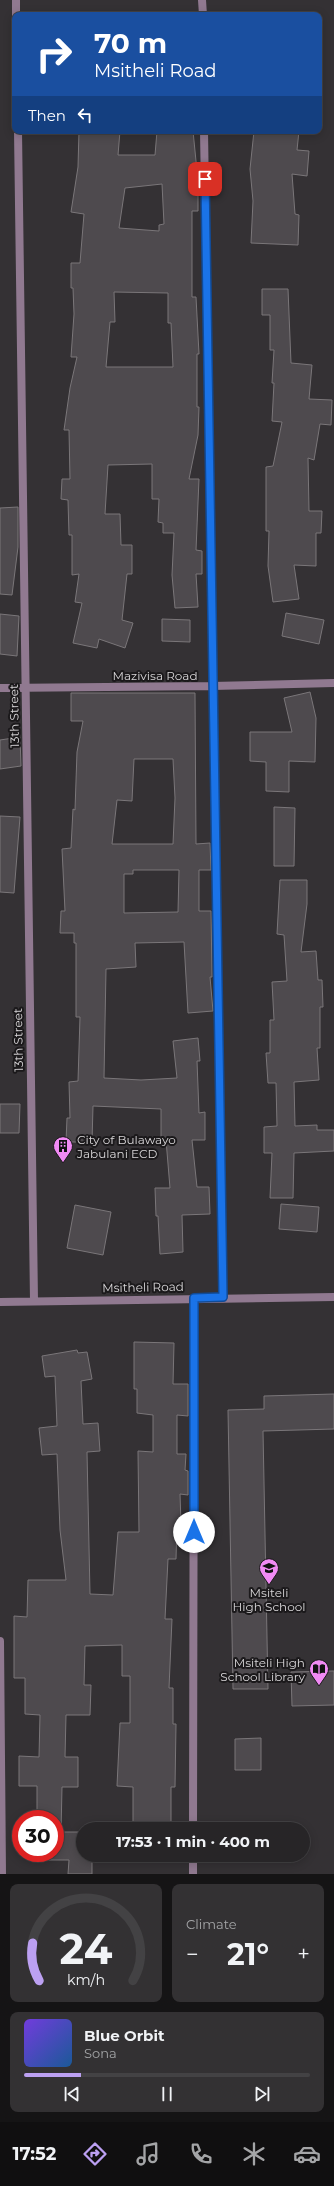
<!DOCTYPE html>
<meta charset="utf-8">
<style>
body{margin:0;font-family:Montserrat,sans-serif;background:#333133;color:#f1f3f6;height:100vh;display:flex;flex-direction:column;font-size:15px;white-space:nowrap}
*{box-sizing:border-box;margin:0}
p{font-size:13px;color:#a4a5a7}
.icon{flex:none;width:22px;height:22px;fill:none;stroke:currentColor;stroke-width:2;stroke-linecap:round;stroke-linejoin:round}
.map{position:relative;height:1874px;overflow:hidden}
.sheet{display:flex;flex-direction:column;gap:10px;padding:10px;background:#151415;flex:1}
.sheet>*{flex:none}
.banner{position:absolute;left:12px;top:12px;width:310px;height:122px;border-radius:8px;box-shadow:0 2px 10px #0003,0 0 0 1px #434244;background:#1a4fa0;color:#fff;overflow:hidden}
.speed{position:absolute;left:12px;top:1810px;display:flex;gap:8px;font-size:20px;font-weight:700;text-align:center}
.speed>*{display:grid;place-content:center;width:52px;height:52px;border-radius:50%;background:#272527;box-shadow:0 2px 10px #0003,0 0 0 1px #434244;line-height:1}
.speed .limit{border:6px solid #d22;background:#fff;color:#111}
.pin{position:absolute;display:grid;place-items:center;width:34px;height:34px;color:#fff;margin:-17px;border-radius:8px;box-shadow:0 2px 6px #0006}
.me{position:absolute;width:44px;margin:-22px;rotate:0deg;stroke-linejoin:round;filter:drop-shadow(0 0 3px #0008)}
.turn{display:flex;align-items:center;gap:14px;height:84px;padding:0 16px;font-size:18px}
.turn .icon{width:52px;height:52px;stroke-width:2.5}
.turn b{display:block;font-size:28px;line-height:34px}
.then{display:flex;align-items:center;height:38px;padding:0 16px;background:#0003;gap:8px;font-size:15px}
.big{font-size:30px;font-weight:700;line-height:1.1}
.sheet .widget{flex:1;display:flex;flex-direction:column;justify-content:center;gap:6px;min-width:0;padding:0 14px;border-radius:8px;background:#333133}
.sheet .dial{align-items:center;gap:0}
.dial svg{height:104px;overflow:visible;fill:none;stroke:#434244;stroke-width:7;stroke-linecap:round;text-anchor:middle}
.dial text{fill:#f1f3f6;stroke:none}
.song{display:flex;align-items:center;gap:12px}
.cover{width:48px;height:48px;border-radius:6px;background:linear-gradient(135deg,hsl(260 70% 55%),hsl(210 70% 35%))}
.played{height:4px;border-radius:2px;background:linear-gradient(90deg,#bca0f2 20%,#434244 20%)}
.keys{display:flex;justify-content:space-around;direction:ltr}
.heat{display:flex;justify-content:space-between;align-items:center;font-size:22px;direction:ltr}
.sheet .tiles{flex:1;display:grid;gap:10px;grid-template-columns:1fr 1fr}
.widget:last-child{grid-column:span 2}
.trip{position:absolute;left:76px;top:1822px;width:234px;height:40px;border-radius:20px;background:#272527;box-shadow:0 2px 10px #0003,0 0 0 1px #434244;font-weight:700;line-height:40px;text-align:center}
.menu{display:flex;height:64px;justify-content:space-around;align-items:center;background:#100f10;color:#a4a5a7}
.menu .icon{width:28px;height:28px}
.menu .selected{color:#bca0f2}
.menu b{font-size:18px;color:#f1f3f6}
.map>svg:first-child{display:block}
.building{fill:#4e4a4e;stroke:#7a7679;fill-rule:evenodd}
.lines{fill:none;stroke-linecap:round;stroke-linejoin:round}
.street{stroke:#907990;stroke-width:8}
.route-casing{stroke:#114b97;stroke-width:10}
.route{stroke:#1a73e8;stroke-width:7}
.labels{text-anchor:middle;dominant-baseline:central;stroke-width:4;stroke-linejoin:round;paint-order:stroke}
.street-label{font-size:12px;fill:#d9d7d9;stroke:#1b191b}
.poi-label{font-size:12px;fill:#d9d7d9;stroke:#1b191b;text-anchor:start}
</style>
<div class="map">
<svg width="334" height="1874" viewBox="0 0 334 1874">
<rect width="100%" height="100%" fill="#343134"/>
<path class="building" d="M 79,131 L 120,131 L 118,155 L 155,155 L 157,131 L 193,131 L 198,181 L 198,211 L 192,211 L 192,297 L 196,297 L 199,354 L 197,354 L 197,407 L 199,407 L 198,435 L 189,479 L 199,479 L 196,550 L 202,551 L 202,574 L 196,574 L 198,607 L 175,608 L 172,575 L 174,533 L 163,533 L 163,523 L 158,522 L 159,499 L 152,499 L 152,464 L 108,465 L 105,514 L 120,514 L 121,545 L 132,545 L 132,574 L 127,574 L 122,620 L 133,623 L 125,648 L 99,639 L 97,648 L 73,643 L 82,603 L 75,602 L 79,574 L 72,575 L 72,535 L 69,535 L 68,500 L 61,499 L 62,479 L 70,479 L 69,430 L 64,430 L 70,388 L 77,357 L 71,357 L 74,314 L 73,288 L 71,288 L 71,263 L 80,263 L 84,214 L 71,212 L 78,167 ZM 162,184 L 164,224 L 159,225 L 159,231 L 119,228 L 125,188 ZM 114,292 L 168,293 L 168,323 L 171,323 L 173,367 L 106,367 L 110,322 L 115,322 Z
M 254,131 L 299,131 L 297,150 L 309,151 L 307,176 L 292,174 L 295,214 L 299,215 L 298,245 L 251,243 L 253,201 L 250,169 Z
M 262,289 L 288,289 L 291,363 L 312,365 L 309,399 L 332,400 L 331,425 L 320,424 L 314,460 L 308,458 L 309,511 L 322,511 L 321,533 L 316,533 L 316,566 L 294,565 L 299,599 L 273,602 L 268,566 L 269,531 L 266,531 L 266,467 L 273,466 L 282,422 L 272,421 L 274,383 L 272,383 L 274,350 L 270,350 L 270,315 L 262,315 Z
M 18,507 L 18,547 L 12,595 L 0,594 L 0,508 Z
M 286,613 L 324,620 L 319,644 L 282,636 Z
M 0,614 L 19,616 L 17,656 L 0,654 Z
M 162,619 L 190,620 L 190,642 L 162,641 Z
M 310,692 L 316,718 L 315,762 L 289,761 L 289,792 L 266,791 L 266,762 L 250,761 L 250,732 L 292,732 L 284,698 Z
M 71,693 L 195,693 L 196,844 L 210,843 L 211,870 L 199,870 L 199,911 L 211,911 L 212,977 L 210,977 L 213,1011 L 188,1013 L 184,942 L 135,943 L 136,967 L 106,969 L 104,1078 L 141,1080 L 177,1078 L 173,1041 L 198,1038 L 200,1061 L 197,1061 L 199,1113 L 205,1112 L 205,1140 L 192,1140 L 197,1187 L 209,1187 L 210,1214 L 182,1215 L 183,1252 L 160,1254 L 158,1216 L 156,1216 L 155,1188 L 170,1188 L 166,1140 L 161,1140 L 161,1109 L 93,1106 L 92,1142 L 66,1142 L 67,1118 L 70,1118 L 69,1082 L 78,1081 L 80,1017 L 76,1017 L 76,943 L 74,943 L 74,933 L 60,933 L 61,911 L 65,911 L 62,849 L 71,848 L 73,809 L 75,810 L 77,752 L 83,721 L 71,721 ZM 134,759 L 173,759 L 175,798 L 173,844 L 112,844 L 117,800 L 132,801 ZM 133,870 L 179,870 L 178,912 L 124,913 L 124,874 L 133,874 Z
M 20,737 L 21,766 L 0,769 L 0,740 Z
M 274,807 L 295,808 L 294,866 L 274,866 Z
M 0,816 L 20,817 L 14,893 L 0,892 Z
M 280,880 L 307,880 L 307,904 L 301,952 L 316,951 L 318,980 L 322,980 L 323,1007 L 320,1007 L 320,1048 L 317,1048 L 319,1080 L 294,1082 L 295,1126 L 317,1125 L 317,1130 L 334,1130 L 334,1151 L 294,1153 L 293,1198 L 270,1198 L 272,1153 L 264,1153 L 264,1127 L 277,1126 L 276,1083 L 268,1083 L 266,1053 L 270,1053 L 270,1020 L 274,1020 L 272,982 L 287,981 L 284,935 L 277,934 Z
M 0,1104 L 20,1104 L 19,1133 L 0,1133 Z
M 281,1204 L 319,1207 L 317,1232 L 279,1229 Z
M 75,1205 L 111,1212 L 103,1255 L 67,1248 Z
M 134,1342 L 174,1343 L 173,1384 L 188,1384 L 188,1416 L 177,1415 L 177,1454 L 186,1454 L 185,1470 L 188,1471 L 188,1495 L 180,1494 L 181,1524 L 177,1524 L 176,1559 L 168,1559 L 165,1619 L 172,1619 L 169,1688 L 173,1688 L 173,1724 L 176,1724 L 175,1787 L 171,1787 L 171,1829 L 133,1829 L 133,1787 L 117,1786 L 120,1723 L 130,1723 L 130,1676 L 122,1676 L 122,1645 L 85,1646 L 84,1685 L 91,1685 L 90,1715 L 66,1715 L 65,1757 L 78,1757 L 78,1787 L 62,1787 L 61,1832 L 83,1832 L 83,1855 L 92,1855 L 92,1874 L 68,1874 L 69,1860 L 36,1860 L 36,1853 L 55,1853 L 55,1819 L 37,1819 L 37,1786 L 19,1786 L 19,1756 L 39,1757 L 40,1715 L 25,1714 L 25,1678 L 14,1678 L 14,1616 L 27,1617 L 28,1580 L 66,1580 L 60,1530 L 57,1454 L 42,1455 L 39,1428 L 57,1426 L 55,1376 L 45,1377 L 42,1356 L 77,1350 L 78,1353 L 87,1352 L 92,1379 L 81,1381 L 83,1424 L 98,1423 L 100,1451 L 87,1452 L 90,1594 L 113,1595 L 118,1532 L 139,1532 L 138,1451 L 153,1452 L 153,1415 L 137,1413 L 137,1389 L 134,1389 Z
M 334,1394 L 334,1429 L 263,1431 L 268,1689 L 233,1689 L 228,1410 L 264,1409 L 264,1396 Z
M 334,1671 L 334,1705 L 292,1706 L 291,1672 Z
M 261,1738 L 261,1770 L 235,1770 L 235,1739 Z
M 134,1855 L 171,1855 L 172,1860 L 134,1860 Z"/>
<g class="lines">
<path class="street" d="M 16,0 L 16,15
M 202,0 L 203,15
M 18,131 L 34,1301
M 204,131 L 223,1297
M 0,688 L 212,686 L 334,683
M 0,1302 L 334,1297
M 0,1641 L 2,1874
M 193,1829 L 194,1298
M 193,1874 L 193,1855"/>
</g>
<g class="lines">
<g class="route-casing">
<path id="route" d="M 194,1532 L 194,1298 L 223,1297 L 205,179"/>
</g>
<use href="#route" class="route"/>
</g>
<defs>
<g id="building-pin" transform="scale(1)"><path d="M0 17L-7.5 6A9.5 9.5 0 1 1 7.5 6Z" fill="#f18af4" stroke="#1b191b"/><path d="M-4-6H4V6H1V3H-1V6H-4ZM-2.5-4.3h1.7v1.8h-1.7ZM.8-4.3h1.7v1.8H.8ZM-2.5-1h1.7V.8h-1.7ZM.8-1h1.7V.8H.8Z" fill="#111"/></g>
<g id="school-pin" transform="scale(1)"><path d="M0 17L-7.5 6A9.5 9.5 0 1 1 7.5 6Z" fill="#f18af4" stroke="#1b191b"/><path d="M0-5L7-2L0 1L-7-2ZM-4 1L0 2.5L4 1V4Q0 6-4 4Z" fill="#111"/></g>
<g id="library-pin" transform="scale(1)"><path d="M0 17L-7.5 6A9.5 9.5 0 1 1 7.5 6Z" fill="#f18af4" stroke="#1b191b"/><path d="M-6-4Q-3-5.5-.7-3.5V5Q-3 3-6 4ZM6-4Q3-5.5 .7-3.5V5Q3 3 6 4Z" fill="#111"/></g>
</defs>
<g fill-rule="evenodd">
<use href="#building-pin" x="63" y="1146"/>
<use href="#school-pin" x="269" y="1568"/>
<use href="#library-pin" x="319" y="1669"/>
</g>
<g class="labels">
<g class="street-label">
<text x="155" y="675">Mazivisa Road</text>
<text transform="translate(14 716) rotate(-91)">13th Street</text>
<text transform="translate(18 1040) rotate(-91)">13th Street</text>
<text transform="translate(143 1287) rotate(-1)">Msitheli Road</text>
</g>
<g class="poi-label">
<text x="77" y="1139">City of Bulawayo<tspan x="77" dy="14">Jabulani ECD</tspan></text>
<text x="269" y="1592" text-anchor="middle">Msiteli<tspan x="269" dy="14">High School</tspan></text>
<text x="305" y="1662" text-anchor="end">Msiteli High<tspan x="305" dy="14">School Library</tspan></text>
</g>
</g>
</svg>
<div class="speed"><div class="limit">30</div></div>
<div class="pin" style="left:205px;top:179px;background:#d93025"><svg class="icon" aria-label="arrive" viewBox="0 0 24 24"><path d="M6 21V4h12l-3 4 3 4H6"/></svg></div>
<svg class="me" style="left:194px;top:1532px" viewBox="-20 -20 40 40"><circle r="19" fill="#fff"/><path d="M0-13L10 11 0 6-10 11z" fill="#1a73e8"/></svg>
<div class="trip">17:53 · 1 min · 400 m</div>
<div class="banner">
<div class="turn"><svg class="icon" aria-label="right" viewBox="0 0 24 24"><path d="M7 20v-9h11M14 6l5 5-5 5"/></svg><div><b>70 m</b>Msitheli Road</div></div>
<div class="then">Then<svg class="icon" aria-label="left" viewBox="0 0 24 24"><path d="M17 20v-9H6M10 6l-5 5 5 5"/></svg></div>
</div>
</div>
<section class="sheet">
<div class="tiles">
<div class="widget dial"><svg viewBox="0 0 100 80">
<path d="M14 69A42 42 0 1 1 86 69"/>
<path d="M14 69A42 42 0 0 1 9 40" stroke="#bca0f2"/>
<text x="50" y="56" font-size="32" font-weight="700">24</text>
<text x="50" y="72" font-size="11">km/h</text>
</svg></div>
<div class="widget"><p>Climate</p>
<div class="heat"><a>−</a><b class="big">21°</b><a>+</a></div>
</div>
<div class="widget">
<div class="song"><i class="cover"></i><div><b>Blue Orbit</b><p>Sona</p></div></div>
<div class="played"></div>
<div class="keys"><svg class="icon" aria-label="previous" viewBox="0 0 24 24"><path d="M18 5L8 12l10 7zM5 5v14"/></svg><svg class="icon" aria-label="pause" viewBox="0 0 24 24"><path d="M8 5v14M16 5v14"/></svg><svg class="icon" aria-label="next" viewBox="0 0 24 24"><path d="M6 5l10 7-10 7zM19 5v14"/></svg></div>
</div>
</div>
</section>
<nav class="menu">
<b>17:52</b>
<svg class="icon selected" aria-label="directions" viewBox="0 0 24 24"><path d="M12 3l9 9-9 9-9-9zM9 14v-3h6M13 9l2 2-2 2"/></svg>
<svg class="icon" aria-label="music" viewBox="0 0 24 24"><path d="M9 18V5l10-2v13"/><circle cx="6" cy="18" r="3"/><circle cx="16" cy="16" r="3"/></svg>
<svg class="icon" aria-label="phone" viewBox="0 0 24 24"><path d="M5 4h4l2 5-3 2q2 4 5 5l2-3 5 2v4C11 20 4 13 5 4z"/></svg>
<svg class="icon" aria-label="climate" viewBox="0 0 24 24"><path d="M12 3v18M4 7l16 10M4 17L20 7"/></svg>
<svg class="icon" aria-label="car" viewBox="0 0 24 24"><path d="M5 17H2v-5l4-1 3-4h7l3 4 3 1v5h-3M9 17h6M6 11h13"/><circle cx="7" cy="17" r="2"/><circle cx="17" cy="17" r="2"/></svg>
</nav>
